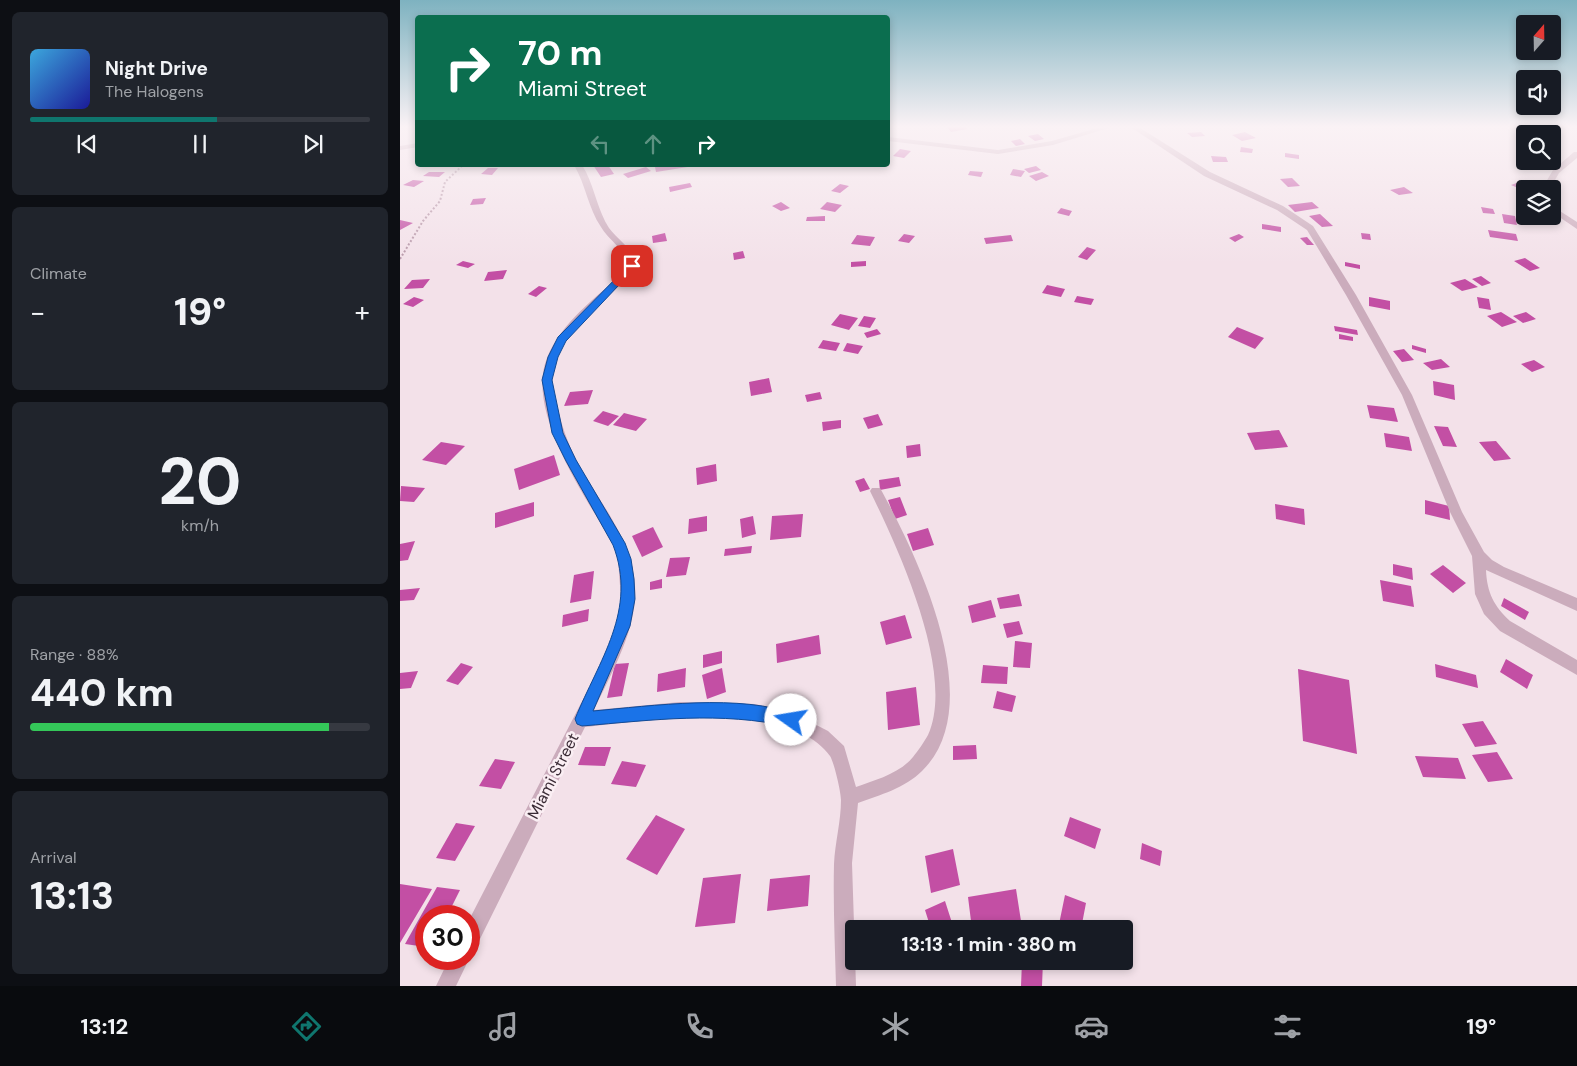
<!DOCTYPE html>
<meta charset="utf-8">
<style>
body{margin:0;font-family:"DM Sans",sans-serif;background:#20242c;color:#f1f3f6;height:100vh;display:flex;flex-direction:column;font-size:19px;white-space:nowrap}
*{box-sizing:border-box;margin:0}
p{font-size:16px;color:#9ea1a6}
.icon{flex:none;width:28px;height:28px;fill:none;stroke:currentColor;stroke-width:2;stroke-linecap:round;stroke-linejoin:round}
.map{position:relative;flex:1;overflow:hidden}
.drawer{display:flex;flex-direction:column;gap:12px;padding:12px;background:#0d0f14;width:400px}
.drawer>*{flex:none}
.banner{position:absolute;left:15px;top:15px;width:475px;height:152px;border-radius:5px;box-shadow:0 2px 8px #0003;background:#0b6e4f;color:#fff;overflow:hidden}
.needle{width:32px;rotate:20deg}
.fabs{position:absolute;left:1116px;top:15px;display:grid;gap:10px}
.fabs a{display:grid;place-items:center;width:45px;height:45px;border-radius:5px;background:#171b24;box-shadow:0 2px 8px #0003;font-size:25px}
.speed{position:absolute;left:15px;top:905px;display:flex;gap:10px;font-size:25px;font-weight:700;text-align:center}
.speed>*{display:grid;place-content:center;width:65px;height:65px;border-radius:50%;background:#171b24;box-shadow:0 2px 8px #0003;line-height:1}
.speed .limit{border:8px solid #d22;background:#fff;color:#111}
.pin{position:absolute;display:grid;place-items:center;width:42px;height:42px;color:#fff;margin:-21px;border-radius:10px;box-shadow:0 2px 8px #0006}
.me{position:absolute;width:55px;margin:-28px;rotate:283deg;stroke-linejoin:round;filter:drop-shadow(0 0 4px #0008)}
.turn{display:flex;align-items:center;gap:18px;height:105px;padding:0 20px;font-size:22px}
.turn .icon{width:65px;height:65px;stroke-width:2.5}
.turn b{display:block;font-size:35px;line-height:42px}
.lanes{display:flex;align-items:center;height:48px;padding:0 20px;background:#0003;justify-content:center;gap:25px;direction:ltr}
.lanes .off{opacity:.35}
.big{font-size:38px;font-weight:800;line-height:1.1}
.drawer .tile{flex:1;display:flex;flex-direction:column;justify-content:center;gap:8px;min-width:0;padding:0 18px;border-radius:8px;background:#20242c}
.drawer .dial{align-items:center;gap:0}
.dial b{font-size:65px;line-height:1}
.song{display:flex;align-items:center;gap:15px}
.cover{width:60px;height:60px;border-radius:8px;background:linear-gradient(135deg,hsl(200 70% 55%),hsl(240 70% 35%))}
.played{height:5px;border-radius:2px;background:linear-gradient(90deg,#0f766e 55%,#363941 55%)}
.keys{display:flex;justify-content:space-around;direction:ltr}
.heat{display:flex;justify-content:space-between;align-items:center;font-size:28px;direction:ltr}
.charge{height:8px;border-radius:4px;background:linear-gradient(90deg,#34c759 88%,#363941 0)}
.trip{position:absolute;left:445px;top:920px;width:288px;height:50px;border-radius:5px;background:#171b24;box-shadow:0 2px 8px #0003;font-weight:800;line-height:50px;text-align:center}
.dock{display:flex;height:80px;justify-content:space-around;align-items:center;background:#090b0e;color:#9ea1a6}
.dock .icon{width:35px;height:35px}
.dock .current{color:#0f766e}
.dock b{font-size:22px;color:#f1f3f6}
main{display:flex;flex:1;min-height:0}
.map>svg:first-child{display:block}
.building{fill:#c34fa4}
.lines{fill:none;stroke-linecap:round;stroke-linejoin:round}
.path{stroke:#b797a8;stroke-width:2;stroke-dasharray:2 2;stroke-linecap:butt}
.minor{fill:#cbacbc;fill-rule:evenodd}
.route{fill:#1a73e8;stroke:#114b97}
.labels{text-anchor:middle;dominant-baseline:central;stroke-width:5;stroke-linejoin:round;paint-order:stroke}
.street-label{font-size:16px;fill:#3a2b35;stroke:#faeef3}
</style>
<main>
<section class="drawer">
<div class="tile">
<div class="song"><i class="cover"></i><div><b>Night Drive</b><p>The Halogens</p></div></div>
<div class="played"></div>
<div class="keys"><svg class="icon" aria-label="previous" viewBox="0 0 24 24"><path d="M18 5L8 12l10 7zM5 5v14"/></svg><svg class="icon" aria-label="pause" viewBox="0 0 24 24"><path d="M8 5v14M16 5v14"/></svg><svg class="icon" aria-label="next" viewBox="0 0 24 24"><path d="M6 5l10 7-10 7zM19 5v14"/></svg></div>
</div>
<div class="tile"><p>Climate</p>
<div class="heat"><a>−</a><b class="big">19°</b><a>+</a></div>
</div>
<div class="tile dial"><b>20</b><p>km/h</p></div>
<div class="tile"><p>Range · 88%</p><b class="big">440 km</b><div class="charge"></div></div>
<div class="tile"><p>Arrival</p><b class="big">13:13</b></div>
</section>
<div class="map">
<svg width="1177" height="986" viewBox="0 0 1177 986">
<rect width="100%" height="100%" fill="#f3e1e9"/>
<path class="building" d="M 565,126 L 567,129 L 551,132 L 547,127 Z
M 801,132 L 805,136 L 792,137 L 787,133 Z
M 845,132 L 856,138 L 842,141 L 832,135 Z
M 638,134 L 644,139 L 635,141 L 628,136 Z
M 620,139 L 625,144 L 616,146 L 611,141 Z
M 841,147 L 853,149 L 852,153 L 840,152 Z
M 500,149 L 511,151 L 504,158 L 493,156 Z
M 885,153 L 899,155 L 899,159 L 885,157 Z
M 811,156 L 826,157 L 828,162 L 813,162 Z
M 193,165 L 208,165 L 214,174 L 201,177 Z
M 265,165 L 294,165 L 294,166 L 256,172 L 255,167 Z
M 636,166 L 641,170 L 629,173 L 624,169 Z
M 246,167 L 251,171 L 228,178 L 223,174 Z
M 88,168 L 98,168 L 92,175 L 81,174 Z
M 613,169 L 625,171 L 621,177 L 610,175 Z
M 570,171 L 583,172 L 581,177 L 568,175 Z
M 29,172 L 45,172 L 39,177 L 23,176 Z
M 642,172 L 649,176 L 636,181 L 629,176 Z
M 892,178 L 900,186 L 888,187 L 880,179 Z
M 13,180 L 24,181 L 14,187 L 3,185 Z
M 1122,181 L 1136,188 L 1125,189 L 1125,191 L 1111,185 Z
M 290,183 L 292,187 L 270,192 L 269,187 Z
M 440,184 L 449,186 L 440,193 L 431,191 Z
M 1004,187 L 1013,193 L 999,195 L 990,190 Z
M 86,198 L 83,204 L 70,205 L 73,199 Z
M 381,202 L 390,208 L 381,211 L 372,206 Z
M 427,202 L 442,205 L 435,212 L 420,209 Z
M 912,202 L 919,208 L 895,212 L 888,205 Z
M 1081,207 L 1093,209 L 1095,214 L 1083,213 Z
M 661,208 L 672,211 L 669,216 L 657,213 Z
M 920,214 L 933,226 L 922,227 L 909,216 Z
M 1102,214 L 1115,216 L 1117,225 L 1104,223 Z
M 425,216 L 425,221 L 406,221 L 407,217 Z
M 0,220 L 13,223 L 0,230 Z
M 862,224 L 881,227 L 881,232 L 862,229 Z
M 1088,230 L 1116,234 L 1118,241 L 1090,237 Z
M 265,233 L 267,241 L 253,243 L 252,236 Z
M 961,233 L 970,234 L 971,240 L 962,239 Z
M 504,234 L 515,236 L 509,243 L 498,241 Z
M 839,234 L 844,237 L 835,242 L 829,238 Z
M 457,235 L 475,237 L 470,246 L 451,244 Z
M 611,235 L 613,241 L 586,244 L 584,238 Z
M 907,237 L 914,245 L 907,245 L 900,238 Z
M 687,247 L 696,250 L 687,260 L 678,257 Z
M 343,251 L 345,258 L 334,260 L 333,253 Z
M 1125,258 L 1140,268 L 1130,271 L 1114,261 Z
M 63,261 L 75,264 L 68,268 L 56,265 Z
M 466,261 L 466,266 L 451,267 L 451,262 Z
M 945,262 L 960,265 L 960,269 L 945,266 Z
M 107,270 L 103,279 L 84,281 L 88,272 Z
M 1081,276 L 1091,283 L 1082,286 L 1072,279 Z
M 30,279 L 23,288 L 4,289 L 12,280 Z
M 1065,279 L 1078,287 L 1062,291 L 1050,283 Z
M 647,285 L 665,289 L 661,297 L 642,293 Z
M 139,286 L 147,288 L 136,297 L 128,294 Z
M 677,296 L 694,299 L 691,305 L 674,302 Z
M 14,297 L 24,300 L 13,307 L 3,304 Z
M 969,297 L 990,301 L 990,310 L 969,306 Z
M 1077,297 L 1089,299 L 1091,310 L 1079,308 Z
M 1101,312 L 1117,322 L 1102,327 L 1087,316 Z
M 1126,312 L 1136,319 L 1123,323 L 1113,316 Z
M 440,314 L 458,318 L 449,330 L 431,325 Z
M 464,316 L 476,318 L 470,328 L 458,326 Z
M 934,326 L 957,330 L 958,335 L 935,331 Z
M 837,327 L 864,338 L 855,349 L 828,337 Z
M 477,329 L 481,334 L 467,338 L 464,333 Z
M 939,334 L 953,337 L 953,341 L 939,339 Z
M 423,340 L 440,343 L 436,351 L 418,348 Z
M 447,343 L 463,346 L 458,354 L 443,351 Z
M 1012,345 L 1026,349 L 1026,353 L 1012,349 Z
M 1004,349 L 1014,360 L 1002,362 L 993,351 Z
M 1041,359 L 1050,367 L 1032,370 L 1023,363 Z
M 1134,360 L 1145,367 L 1132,372 L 1121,364 Z
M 369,378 L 372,392 L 351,396 L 349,382 Z
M 1033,381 L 1054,385 L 1055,400 L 1034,395 Z
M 193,390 L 188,404 L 164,406 L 170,392 Z
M 420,392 L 422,399 L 407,402 L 405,395 Z
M 967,405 L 994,408 L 998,422 L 970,418 Z
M 203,411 L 219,416 L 208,426 L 193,421 Z
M 224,413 L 247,419 L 236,431 L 213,425 Z
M 478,414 L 483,425 L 468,429 L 463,418 Z
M 441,420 L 441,428 L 423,431 L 422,422 Z
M 1034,426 L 1048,427 L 1057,447 L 1043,446 Z
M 879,430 L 888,447 L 855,450 L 847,433 Z
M 984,433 L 1009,437 L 1012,451 L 986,447 Z
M 1096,441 L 1111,459 L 1094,461 L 1079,442 Z
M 41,442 L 65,446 L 46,465 L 22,460 Z
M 520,444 L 521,456 L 507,458 L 506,446 Z
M 154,455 L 160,475 L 119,490 L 114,469 Z
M 316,464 L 317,481 L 297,485 L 296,468 Z
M 499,477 L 501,486 L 480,490 L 479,480 Z
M 464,478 L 470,489 L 460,492 L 455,481 Z
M 1,486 L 25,488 L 14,502 L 0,501 Z
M 500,497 L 507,515 L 495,519 L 488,500 Z
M 1025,500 L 1049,506 L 1050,520 L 1025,514 Z
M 134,502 L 134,516 L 95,528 L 95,513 Z
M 875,504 L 904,509 L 905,525 L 876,519 Z
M 403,514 L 401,537 L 370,540 L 372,516 Z
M 307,516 L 307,531 L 288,534 L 289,519 Z
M 353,516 L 356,534 L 342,538 L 340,519 Z
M 253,527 L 263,547 L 242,557 L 232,536 Z
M 528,528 L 534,545 L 513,551 L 507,534 Z
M 15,541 L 8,560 L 0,561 L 0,544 Z
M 352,546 L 351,553 L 324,556 L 325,549 Z
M 290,557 L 286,575 L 266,577 L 270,558 Z
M 993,564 L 1012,568 L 1013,580 L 993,575 Z
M 1043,565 L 1066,583 L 1053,593 L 1030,574 Z
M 194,571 L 191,599 L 170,603 L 174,575 Z
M 262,579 L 262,588 L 250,590 L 250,582 Z
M 980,580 L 1011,586 L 1014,607 L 983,601 Z
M 20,588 L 14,600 L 0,601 L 0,590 Z
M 619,594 L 622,606 L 600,609 L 597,598 Z
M 1104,598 L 1129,612 L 1125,620 L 1101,606 Z
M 591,600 L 596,617 L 572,623 L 568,606 Z
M 189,609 L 188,621 L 162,627 L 163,615 Z
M 505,615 L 512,638 L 486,645 L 480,622 Z
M 619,621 L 623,634 L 607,638 L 603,624 Z
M 419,635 L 421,654 L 377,663 L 376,644 Z
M 615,641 L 632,643 L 630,668 L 613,667 Z
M 322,651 L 322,663 L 303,668 L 303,655 Z
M 1106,659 L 1133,675 L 1127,689 L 1100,672 Z
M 61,663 L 73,667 L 58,685 L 46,681 Z
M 229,663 L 222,696 L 207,698 L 215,664 Z
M 1035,664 L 1076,675 L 1078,688 L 1036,677 Z
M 583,665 L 608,667 L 607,684 L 581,683 Z
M 286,668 L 285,687 L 257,692 L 258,674 Z
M 322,668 L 326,692 L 307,699 L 302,675 Z
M 898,669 L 949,680 L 957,754 L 903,741 Z
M 18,671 L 11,688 L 0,689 L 0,673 Z
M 516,687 L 520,725 L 488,730 L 486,692 Z
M 597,691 L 616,696 L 612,712 L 593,708 Z
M 1083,721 L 1097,744 L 1075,747 L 1062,724 Z
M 576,745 L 577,759 L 553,760 L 553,746 Z
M 185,747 L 211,747 L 205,766 L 178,765 Z
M 1097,752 L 1113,779 L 1088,782 L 1072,755 Z
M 1015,756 L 1058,758 L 1066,779 L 1023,777 Z
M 95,759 L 115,762 L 101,789 L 79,786 Z
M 222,761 L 246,765 L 236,787 L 211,784 Z
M 256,815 L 285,829 L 257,875 L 226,859 Z
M 670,817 L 701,829 L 695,849 L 664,836 Z
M 56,823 L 75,826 L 55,861 L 36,858 Z
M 742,843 L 762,851 L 760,866 L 740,859 Z
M 553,849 L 560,885 L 531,893 L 525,856 Z
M 341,874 L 335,923 L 295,927 L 303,878 Z
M 410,875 L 408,906 L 367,911 L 370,879 Z
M 0,884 L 32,889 L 0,943 Z
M 37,887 L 60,890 L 47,916 L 26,916 L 26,947 L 5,944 Z
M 616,889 L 621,921 L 572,929 L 568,897 Z
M 665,895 L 686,903 L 681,929 L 658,929 Z
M 545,901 L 554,929 L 531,929 L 525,910 Z
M 622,961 L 643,961 L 642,986 L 621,986 Z"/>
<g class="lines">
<path class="path" d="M 0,259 L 23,221 L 40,201 L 45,182 L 63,165"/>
<path class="minor" d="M 704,126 L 715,126 L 653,145 L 598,154 L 488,141 L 488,137 L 598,150 L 652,141 Z
M 729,126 L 737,126 L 810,172 L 883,206 L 913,226 L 956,295 L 1012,395 L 1062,512 L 1084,552 L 1092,560 L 1104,567 L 1177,598 L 1177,611 L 1086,570 C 1087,593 1094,606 1110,621 L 1177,660 L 1177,675 L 1100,631 L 1084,614 L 1075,594 L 1072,556 L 1050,512 L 1002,395 L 946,295 L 907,230 L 877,210 L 804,176 Z
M 18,143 L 18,147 L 0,150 L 0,146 Z
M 1174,152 L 1177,152 L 1177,158 L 1159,173 L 1150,189 L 1142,189 L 1153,170 Z
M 174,165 L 182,165 L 186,172 C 195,190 198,211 209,228 C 219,241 233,248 237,266 C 232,277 222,283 213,291 C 190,313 159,338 153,372 C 151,385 155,397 158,409 C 162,427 168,443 176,459 C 200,506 239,544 235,600 C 232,638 210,676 194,710 L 280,702 L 355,704 L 391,712 L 428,731 L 444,746 L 456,787 C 475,780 499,774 513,757 C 518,751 524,742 528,735 C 556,673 498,548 470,491 L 472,488 L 480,488 C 517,555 590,705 522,771 C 505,788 480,795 458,803 L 452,863 L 456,986 L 436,986 C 435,946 433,905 434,864 C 435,843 441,821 441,800 C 441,792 434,762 430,756 C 389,699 246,721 185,727 L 76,947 L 69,950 L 69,920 L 194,678 L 217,626 L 221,599 L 218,559 L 213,544 C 187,499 125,412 147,358 C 161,323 195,298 223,273 L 227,266 C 225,248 210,242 201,227 C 188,208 186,185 174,165 Z
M 1152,206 L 1177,222 L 1177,229 L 1152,212 Z
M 49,959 L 69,959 L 56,986 L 36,986 Z"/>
</g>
<linearGradient id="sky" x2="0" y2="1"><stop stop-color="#7eb2c0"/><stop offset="0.48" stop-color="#faf2f5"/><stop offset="1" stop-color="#faf2f5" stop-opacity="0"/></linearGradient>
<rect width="1177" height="264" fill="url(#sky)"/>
<path class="route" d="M 230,264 L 237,266 L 166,341 L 158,357 L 152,380 L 163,433 L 176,460 L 225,543 L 231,559 L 234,579 L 235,599 L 230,626 L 193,711 C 250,706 343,693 396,715 L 398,720 L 396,725 L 391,727 C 320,711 254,720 182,726 L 177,724 L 175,719 C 199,660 238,610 213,545 L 166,461 L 152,433 L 142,380 L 148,357 L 158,337 Z"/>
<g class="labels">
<g class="street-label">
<text transform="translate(153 776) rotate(-63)">Miami Street</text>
</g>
</g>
</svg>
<div class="fabs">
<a><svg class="needle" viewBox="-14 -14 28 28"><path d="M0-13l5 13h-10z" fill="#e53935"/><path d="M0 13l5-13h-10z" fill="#9ea1a6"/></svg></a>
<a><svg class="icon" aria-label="sound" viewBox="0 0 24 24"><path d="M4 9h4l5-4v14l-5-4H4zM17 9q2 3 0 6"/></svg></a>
<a><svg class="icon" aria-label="search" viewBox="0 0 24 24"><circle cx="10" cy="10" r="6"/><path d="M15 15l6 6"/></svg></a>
<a><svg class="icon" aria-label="layers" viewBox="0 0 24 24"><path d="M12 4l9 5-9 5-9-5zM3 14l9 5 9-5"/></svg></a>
</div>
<div class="speed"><div class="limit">30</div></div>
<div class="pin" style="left:232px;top:266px;background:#d93025"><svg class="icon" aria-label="arrive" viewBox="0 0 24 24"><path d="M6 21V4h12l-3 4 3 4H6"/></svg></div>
<svg class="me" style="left:391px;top:720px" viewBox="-20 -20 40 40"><circle r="19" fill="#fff"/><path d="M0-13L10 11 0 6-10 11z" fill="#1a73e8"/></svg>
<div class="trip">13:13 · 1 min · 380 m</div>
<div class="banner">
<div class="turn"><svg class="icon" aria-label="right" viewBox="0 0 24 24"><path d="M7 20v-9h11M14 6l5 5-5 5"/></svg><div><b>70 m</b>Miami Street</div></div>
<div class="lanes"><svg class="icon off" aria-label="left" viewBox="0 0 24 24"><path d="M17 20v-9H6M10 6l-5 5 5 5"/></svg><svg class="icon off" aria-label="ahead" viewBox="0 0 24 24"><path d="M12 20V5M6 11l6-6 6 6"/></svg><svg class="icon" aria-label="right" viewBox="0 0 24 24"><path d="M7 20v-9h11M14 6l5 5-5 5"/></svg></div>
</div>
</div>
</main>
<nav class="dock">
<b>13:12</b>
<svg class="icon current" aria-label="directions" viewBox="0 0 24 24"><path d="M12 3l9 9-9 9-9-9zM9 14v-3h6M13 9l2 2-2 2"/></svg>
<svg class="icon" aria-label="music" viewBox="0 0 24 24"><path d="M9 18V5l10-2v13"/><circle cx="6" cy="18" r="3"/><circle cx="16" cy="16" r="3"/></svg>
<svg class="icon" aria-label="phone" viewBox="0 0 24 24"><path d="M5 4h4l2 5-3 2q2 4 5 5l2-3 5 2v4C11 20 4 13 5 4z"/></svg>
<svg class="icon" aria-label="climate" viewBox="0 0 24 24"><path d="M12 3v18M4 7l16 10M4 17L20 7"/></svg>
<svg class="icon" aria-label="car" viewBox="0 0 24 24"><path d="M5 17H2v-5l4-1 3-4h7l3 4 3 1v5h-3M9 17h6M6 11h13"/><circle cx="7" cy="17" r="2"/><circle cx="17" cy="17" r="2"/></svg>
<svg class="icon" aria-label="filters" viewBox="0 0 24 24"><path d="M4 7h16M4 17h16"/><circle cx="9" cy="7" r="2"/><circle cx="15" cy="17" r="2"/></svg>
<b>19°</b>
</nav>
